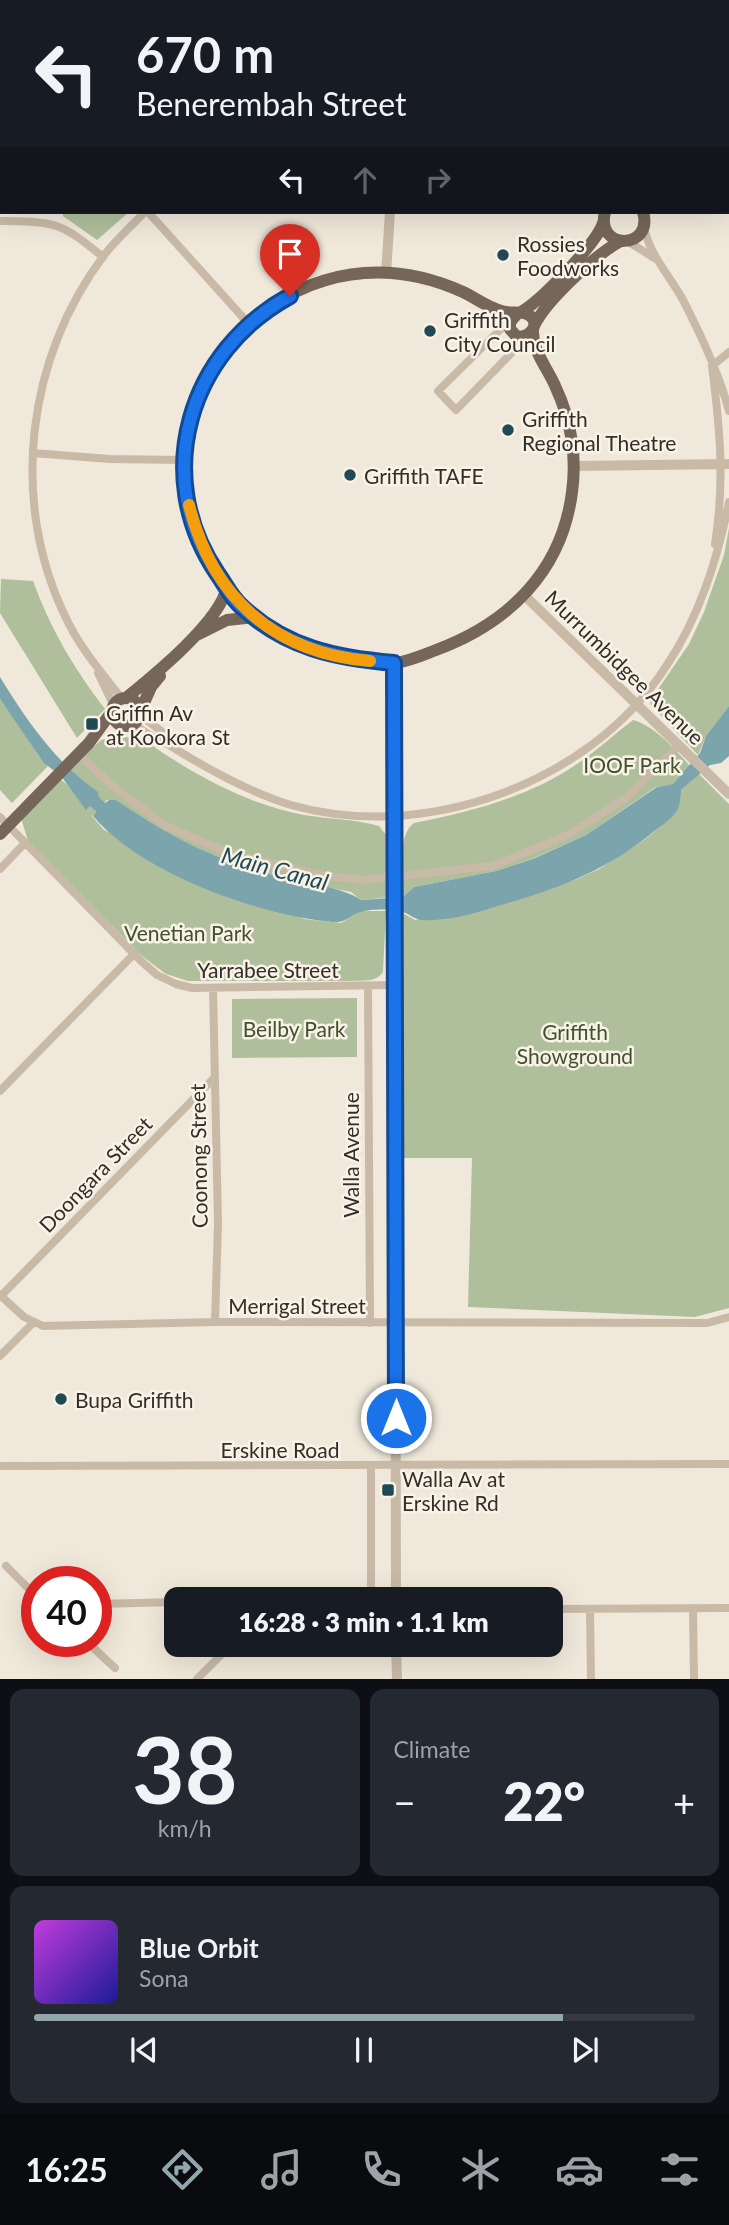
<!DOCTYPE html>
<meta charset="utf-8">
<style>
body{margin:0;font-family:Lato,sans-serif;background:#242831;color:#f1f3f6;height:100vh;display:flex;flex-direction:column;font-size:26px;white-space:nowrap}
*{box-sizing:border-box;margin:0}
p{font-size:23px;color:#9ea1a6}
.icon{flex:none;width:38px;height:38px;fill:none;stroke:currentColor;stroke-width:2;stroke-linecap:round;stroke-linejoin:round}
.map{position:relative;height:1679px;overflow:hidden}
.details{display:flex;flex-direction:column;gap:10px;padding:10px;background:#0d0f14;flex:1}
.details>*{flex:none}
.guide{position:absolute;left:0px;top:0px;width:730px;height:214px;box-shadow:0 7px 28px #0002;background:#171b24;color:#f1f3f6;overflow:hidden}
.speed{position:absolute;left:21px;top:1566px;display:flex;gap:14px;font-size:35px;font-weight:700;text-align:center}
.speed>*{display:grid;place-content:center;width:91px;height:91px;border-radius:50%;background:#171b24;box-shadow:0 7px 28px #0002;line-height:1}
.speed .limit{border:10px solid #d22;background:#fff;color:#111}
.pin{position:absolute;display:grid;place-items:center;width:60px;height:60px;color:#fff;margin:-72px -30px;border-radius:50% 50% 50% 0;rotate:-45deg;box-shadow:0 0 7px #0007}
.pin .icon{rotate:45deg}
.me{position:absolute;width:77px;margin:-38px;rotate:0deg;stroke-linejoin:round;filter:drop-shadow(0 0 5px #0008)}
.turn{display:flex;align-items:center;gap:24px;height:147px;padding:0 21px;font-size:32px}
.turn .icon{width:91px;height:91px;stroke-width:2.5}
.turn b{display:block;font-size:49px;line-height:60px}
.lanes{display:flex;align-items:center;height:66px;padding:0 21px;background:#0003;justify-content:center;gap:35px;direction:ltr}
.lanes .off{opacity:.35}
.big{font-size:52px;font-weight:800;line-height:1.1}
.details .widget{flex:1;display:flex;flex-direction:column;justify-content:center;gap:10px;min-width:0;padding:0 24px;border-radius:14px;background:#242831}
.details .dial{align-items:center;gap:0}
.dial b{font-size:91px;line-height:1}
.song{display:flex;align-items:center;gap:21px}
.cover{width:84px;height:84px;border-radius:10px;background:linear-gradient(135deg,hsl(290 70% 55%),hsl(240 70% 35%))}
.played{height:7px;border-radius:4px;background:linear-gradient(90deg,#92a7ad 80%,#363941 80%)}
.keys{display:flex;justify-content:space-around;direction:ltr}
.heat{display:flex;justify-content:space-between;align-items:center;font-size:38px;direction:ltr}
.details .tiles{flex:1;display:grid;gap:10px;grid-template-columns:1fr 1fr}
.widget:last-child{grid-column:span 2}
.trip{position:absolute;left:164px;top:1587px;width:399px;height:70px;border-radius:14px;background:#171b24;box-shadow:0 7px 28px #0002;font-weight:800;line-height:70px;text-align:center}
.menu{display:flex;height:112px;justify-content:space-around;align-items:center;background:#090b0e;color:#9ea1a6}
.menu .icon{width:49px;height:49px}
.menu .current{color:#92a7ad}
.menu b{font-size:32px;color:#f1f3f6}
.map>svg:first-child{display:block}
.green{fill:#afbf9b}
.water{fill:#7ba4ac}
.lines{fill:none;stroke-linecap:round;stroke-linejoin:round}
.minor{stroke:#c8baa7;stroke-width:8}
.tertiary{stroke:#c8baa7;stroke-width:10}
.primary{stroke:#766659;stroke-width:12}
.route-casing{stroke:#114b97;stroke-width:18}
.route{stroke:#1a73e8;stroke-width:12}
.slow{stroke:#f59e0b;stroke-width:12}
.poi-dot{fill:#1f4a54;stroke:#f8f2e7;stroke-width:2.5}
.labels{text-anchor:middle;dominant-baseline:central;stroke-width:5;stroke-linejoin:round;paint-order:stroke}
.poi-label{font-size:21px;fill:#352d27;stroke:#f8f2e7;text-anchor:start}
.street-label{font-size:21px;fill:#352d27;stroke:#f8f2e7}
.park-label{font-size:21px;fill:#40522c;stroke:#f8f2e7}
.water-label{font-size:23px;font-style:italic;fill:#1f4a54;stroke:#f8f2e7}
</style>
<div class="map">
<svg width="729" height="1679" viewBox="0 0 729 1679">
<rect width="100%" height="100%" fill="#f0e9db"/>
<path class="green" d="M 454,0 L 686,0 L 454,2 Z
M 63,212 L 129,212 L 97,240 L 63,216 Z
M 729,528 L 729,706 L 706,736 L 698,755 L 651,705 L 650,701 L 689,644 L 704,612 L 724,555 Z
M 1,579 L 33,581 C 50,628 74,669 105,709 L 77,738 L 0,613 Z
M 0,699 L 48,766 L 12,803 L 0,790 Z
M 633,720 C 655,726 675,749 690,766 L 673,784 L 656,787 L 586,835 L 532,859 L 496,871 L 414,887 L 403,897 L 398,897 C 400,878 398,833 414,823 C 470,812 529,797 577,764 C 597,751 614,734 633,720 Z
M 117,736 L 137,738 L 147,742 C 194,775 247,804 304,815 C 328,819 356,819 379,826 L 387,836 L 390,897 L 361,900 L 351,892 C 287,879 217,866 161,831 C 145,821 131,810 116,800 L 107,800 L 104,803 L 69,770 L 101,740 Z
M 699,774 L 729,804 L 729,1308 L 695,1317 L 468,1307 L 472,1158 L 403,1158 L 399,911 L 415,920 L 575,880 L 599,869 L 644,840 L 675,814 L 680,802 L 681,790 Z
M 59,778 L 76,792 L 87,809 L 90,805 L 96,813 L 92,816 L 104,830 L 304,919 L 341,923 L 361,911 L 386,911 L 383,972 C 376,983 361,980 349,981 L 188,981 L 166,974 L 142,956 L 28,841 L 21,818 Z
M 357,998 L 357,1057 L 232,1058 L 232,999 Z"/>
<path class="water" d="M 0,677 C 27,721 55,762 98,792 L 99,797 L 105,803 L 109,800 L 116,800 C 163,832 199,852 254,870 C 282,879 341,885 361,900 L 403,897 L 414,887 L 496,871 L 533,859 L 586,835 L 657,787 L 673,784 L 700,753 L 706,736 L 729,706 L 729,756 L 721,763 L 710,765 L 681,790 C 681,799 680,808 674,815 C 668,821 660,827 653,832 C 608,870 557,889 501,905 C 479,912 457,919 433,920 C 413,922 413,914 399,911 C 390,909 370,909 361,912 C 350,915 345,924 332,922 C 259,915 142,874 93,816 L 96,812 L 90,806 L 86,810 L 61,776 L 44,763 L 0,699 Z"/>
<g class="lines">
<path class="minor" d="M 153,0 L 155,2
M 703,2 L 704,0
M 0,98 L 2,98
M 148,212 L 248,323
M 0,221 C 56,222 59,221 103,257
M 644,227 C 649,254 670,276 683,300 C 701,335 719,373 729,411
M 627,241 L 656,259
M 511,319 L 438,391 L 456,410 L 527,337
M 712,366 C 720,429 725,480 715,544
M 712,366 L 729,352
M 33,453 L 110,459 L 184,460
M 98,673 L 114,706
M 122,699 C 102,673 79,647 65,616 C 9,500 27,356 105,254 C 117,239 131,226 145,212
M 140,715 L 161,731 L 173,746
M 128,726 L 141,729 C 152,738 166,742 177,750 C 213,772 251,793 291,805 C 424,843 589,784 665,668 C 699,618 717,561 729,502
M 78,754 L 115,788 L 166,826 L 229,853 L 315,874 L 362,880 L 493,866 L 568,835 L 626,798 L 679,745
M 0,817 L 141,961 L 157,975 L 176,984 L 192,988 L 394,985
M 0,869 L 25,843
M 368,986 L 370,1323
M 213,988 L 218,1223 L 215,1322
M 0,1091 L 135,953
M 0,1295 L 24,1317 L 43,1326 L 215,1322 L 707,1323 L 729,1317
M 1,1296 L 215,1077
M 0,1356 L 33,1323
M 0,1466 L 729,1464
M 371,1466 L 371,1600
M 6,1566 L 37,1597
M 96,1604 L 177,1602
M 693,1608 L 694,1679
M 551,1609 L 729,1608
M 590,1609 L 591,1679
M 87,1642 L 115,1668
M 197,1679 L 231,1645"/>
<path class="tertiary" d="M 399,2 L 399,0
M 386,274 L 390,212
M 574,466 L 729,464
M 525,596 L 729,794
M 394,663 L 396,1600
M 396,1645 L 397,1679"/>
<path class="primary" d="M 728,98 L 729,97
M 728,133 L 729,132
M 605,212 C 595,251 654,250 643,212
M 519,313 C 538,304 597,243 603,223
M 517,314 L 510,322 L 510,329 L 517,337 C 532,338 542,321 527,314 C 520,311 510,314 502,311 C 488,308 476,298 463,292 C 266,203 93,442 239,604 C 252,619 273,630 290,639 C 320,655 360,665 394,663 C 408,662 423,655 436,650 C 509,623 562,571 572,492 C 577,457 571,420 556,388 C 548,368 532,352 533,330
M 534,326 C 545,302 597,253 621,241
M 199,634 L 227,620 L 255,617
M 126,698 C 153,676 220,622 227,587
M112 712a14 14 0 1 1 28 0a14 14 0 1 1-28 0Z
M 140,712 L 151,687 L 160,676
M 0,834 L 89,743 L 113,710"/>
</g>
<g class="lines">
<g class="route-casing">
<path id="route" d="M 290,296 C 189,351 151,475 217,573 C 225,584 231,598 242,607 C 286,648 336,658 394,663 L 396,1418"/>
</g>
<use href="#route" class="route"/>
<path class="slow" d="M 189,505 C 212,597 274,653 370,661"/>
</g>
<g class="poi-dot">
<circle cx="503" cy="255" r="7"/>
<circle cx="430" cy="331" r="7"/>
<circle cx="508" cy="430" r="7"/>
<circle cx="350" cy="475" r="7"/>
<rect x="85" y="717" width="14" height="14" rx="3.5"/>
<circle cx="61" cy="1399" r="7"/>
<rect x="381" y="1483" width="14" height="14" rx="3.5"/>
</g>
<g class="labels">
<g class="poi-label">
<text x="517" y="243">Rossies<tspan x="517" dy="24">Foodworks</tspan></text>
<text x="444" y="319">Griffith<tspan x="444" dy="24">City Council</tspan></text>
<text x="522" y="418">Griffith<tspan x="522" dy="24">Regional Theatre</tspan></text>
<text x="364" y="475">Griffith TAFE</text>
<text x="106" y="712">Griffin Av<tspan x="106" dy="24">at Kookora St</tspan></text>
<text x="75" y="1399">Bupa Griffith</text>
<text x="402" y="1478">Walla Av at<tspan x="402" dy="24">Erskine Rd</tspan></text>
</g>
<g class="street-label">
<text transform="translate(625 667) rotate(44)">Murrumbidgee Avenue</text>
<text x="268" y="969">Yarrabee Street</text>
<text transform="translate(350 1155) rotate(-90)">Walla Avenue</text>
<text transform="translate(198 1156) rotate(-91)">Coonong Street</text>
<text transform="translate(95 1174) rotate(-46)">Doongara Street</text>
<text x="297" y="1305">Merrigal Street</text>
<text x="280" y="1449">Erskine Road</text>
</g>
<g class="park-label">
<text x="632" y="764">IOOF Park</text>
<text x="188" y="932">Venetian Park</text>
<text x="294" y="1028">Beilby Park</text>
<text x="575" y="1031">Griffith<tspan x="575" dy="24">Showground</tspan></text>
</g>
<g class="water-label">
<text transform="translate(275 868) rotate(15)">Main Canal</text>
</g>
</g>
</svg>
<div class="speed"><div class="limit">40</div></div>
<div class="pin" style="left:290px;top:296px;background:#d93025"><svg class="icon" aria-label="arrive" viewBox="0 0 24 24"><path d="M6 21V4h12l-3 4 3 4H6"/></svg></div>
<svg class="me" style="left:396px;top:1418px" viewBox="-20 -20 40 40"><circle r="17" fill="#1a73e8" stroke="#fff" stroke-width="3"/><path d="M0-11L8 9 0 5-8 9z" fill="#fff"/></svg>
<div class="trip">16:28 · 3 min · 1.1 km</div>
<div class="guide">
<div class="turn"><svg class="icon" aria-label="left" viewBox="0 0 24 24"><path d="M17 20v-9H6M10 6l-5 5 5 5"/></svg><div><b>670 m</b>Benerembah Street</div></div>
<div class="lanes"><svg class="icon" aria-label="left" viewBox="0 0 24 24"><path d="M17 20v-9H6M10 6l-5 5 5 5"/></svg><svg class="icon off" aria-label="ahead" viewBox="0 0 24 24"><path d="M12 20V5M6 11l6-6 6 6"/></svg><svg class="icon off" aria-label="right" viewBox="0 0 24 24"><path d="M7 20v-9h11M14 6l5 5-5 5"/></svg></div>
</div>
</div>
<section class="details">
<div class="tiles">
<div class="widget dial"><b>38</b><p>km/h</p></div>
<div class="widget"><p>Climate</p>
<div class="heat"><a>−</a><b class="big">22°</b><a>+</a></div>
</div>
<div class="widget">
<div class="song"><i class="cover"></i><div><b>Blue Orbit</b><p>Sona</p></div></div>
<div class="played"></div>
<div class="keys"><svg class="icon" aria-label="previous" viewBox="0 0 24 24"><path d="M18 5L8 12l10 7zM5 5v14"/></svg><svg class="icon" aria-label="pause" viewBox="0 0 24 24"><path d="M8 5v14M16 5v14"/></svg><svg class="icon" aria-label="next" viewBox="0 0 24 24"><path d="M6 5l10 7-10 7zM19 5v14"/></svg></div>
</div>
</div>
</section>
<nav class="menu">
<b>16:25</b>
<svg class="icon current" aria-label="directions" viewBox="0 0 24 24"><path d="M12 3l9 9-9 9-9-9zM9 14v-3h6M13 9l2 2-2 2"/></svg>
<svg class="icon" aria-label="music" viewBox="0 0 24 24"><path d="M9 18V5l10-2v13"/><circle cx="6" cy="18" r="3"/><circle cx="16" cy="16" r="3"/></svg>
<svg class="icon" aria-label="phone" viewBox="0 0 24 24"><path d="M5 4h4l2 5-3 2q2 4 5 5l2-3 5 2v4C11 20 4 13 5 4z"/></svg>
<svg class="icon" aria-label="climate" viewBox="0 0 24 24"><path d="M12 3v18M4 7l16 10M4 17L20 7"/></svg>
<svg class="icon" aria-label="car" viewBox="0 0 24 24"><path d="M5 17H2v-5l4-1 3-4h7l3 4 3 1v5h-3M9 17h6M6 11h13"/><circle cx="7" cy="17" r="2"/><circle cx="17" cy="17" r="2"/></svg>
<svg class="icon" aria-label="filters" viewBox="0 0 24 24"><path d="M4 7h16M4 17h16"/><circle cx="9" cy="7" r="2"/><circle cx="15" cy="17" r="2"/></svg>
</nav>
